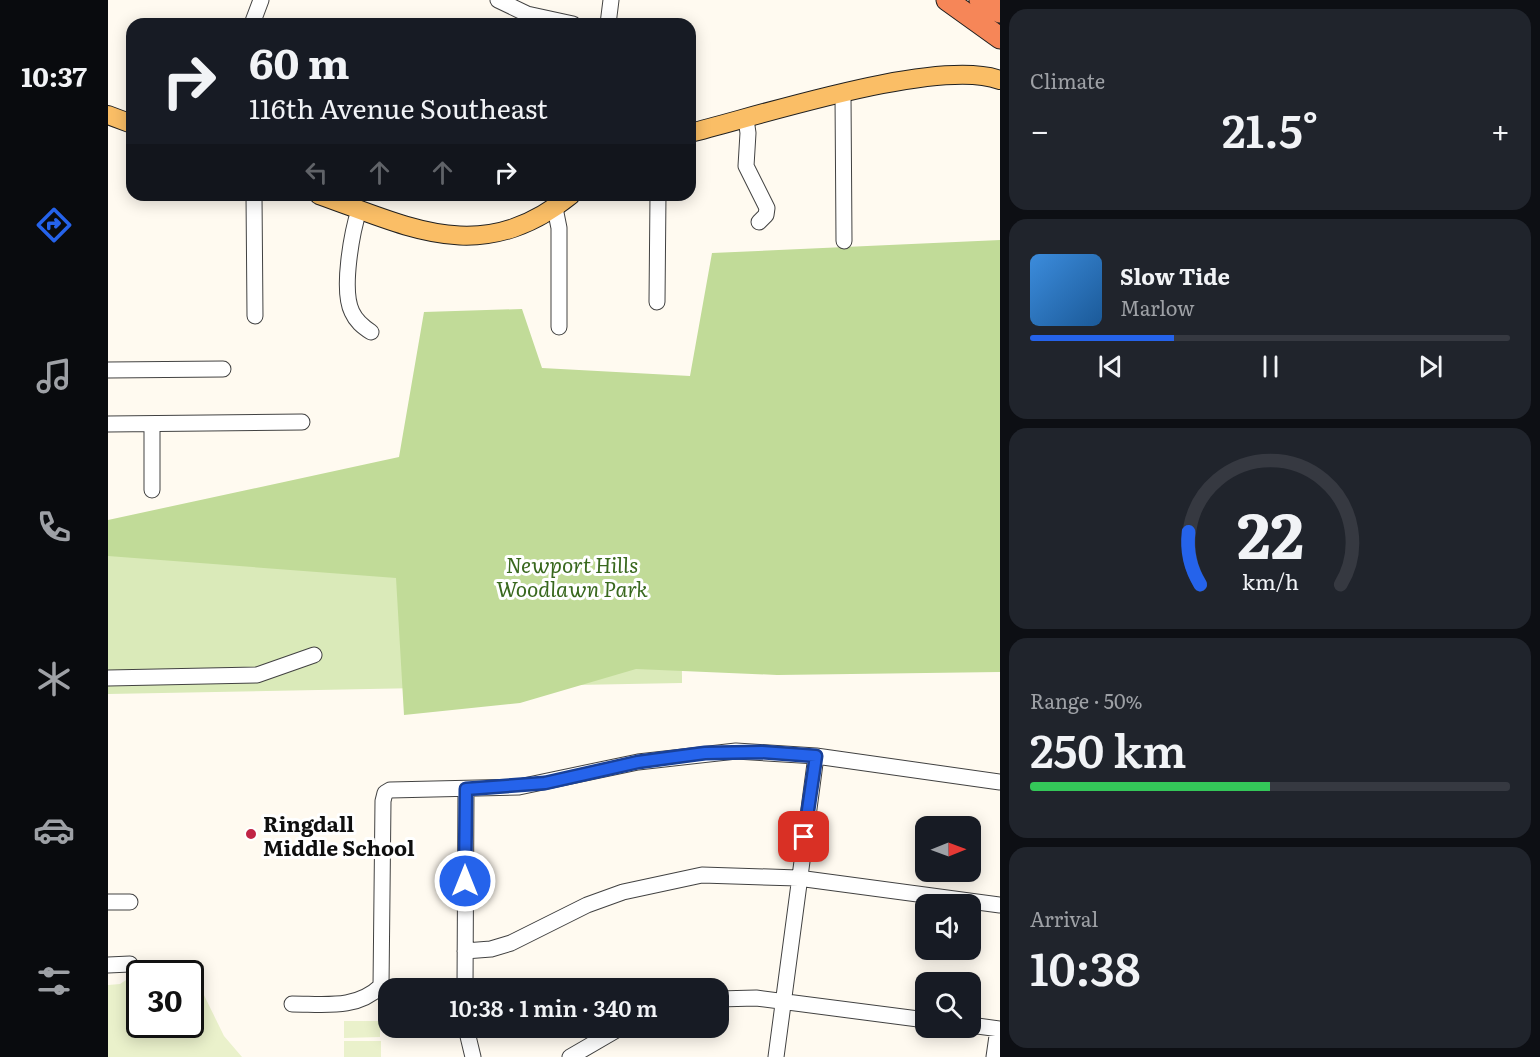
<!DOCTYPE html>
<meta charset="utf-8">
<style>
body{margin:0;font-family:Literata,serif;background:#20242c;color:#f1f3f6;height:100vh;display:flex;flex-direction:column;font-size:22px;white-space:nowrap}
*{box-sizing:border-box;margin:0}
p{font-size:20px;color:#9ea1a6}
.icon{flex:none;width:33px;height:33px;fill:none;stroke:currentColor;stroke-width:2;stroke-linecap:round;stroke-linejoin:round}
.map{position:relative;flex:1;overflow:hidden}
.drawer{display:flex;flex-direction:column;gap:9px;padding:9px;background:#0d0f14;width:540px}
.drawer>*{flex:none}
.guide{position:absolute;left:18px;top:18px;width:570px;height:183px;border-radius:18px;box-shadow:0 3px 15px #0003;background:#171b24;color:#f1f3f6;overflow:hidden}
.needle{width:39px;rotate:89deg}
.buttons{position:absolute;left:807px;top:816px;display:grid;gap:12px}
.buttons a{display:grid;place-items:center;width:66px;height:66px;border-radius:12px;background:#171b24;box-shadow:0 3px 15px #0003;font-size:30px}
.speed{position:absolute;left:18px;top:960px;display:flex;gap:12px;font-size:30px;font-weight:700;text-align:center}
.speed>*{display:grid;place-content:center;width:78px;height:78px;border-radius:50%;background:#171b24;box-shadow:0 3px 15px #0003;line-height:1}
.speed .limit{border:3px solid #111;border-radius:9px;background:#fff;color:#111}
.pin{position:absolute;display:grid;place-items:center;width:51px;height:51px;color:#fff;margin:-26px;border-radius:12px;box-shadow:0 3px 9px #0006}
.me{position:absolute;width:66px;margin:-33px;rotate:0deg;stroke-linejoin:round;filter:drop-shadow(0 0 4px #0008)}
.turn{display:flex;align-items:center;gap:21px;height:126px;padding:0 24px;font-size:27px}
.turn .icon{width:78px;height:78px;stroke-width:2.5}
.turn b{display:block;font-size:42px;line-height:51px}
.lanes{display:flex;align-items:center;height:57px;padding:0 24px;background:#0003;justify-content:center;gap:30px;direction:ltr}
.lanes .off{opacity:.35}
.big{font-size:45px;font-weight:600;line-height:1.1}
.drawer .widget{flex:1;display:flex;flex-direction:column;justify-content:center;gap:9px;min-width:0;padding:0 21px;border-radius:18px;background:#20242c}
.drawer .dial{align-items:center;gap:0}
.dial svg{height:156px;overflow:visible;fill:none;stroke:#363941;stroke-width:7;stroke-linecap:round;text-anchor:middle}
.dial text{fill:#f1f3f6;stroke:none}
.song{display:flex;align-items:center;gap:18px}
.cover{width:72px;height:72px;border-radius:9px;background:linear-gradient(135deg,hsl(210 70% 55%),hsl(210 70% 35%))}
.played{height:6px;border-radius:3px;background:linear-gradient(90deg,#2563eb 30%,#363941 30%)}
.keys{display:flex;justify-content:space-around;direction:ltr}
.heat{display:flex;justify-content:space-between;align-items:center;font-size:33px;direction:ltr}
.charge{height:9px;border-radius:4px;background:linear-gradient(90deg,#34c759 50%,#363941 0)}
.trip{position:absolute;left:270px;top:978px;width:351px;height:60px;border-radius:18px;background:#171b24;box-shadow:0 3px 15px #0003;font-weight:600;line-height:60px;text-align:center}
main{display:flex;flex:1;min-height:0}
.menu{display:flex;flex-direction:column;width:108px;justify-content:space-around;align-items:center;background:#090b0e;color:#9ea1a6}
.menu .icon{width:42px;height:42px}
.menu .active{color:#2563eb}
.menu b{font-size:27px;color:#f1f3f6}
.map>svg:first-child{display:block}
.green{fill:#daeab9}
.forest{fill:#c1db98}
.pitch{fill:#eaf1cb}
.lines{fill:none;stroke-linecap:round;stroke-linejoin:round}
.minor-casing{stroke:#424242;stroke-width:17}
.major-casing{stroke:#202020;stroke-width:20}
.highway-casing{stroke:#202020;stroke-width:23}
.minor{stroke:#fff;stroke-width:15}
.major{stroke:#fabe66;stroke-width:18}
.highway{stroke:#f68658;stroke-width:21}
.route-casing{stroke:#184099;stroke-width:15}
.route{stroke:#2563eb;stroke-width:10}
.poi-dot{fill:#c12445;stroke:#fff;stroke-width:2}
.labels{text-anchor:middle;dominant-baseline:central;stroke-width:6;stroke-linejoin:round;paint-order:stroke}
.park-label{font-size:21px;font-style:italic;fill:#39681e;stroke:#fff}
.poi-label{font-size:21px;font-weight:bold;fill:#0f0f0f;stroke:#fff;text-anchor:start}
</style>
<main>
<nav class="menu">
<b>10:37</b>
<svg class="icon active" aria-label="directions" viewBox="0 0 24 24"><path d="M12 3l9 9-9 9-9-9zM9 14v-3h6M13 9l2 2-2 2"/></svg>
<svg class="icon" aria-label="music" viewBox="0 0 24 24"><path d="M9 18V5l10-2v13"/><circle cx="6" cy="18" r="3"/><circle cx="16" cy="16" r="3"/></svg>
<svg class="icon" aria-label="phone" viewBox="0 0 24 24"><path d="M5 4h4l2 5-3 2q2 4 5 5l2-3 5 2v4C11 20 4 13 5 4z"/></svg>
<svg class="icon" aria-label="climate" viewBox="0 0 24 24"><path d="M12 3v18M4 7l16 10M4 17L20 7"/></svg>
<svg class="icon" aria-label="car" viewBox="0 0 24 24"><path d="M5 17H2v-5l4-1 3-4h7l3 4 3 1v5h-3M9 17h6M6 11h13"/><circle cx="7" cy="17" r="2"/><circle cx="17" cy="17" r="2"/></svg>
<svg class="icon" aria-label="filters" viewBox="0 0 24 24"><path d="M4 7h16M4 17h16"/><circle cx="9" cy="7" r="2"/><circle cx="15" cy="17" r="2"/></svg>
</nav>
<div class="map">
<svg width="892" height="1057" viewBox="0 0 892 1057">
<rect width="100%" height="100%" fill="#fffaf0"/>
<path class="green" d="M 573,389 L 574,683 L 0,694 L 0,537 Z"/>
<path class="forest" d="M 892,240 L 892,672 L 669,675 L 528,669 L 412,703 L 296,715 L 288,578 L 0,556 L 0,520 L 291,457 L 316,312 L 414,309 L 434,368 L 582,376 L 604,253 Z"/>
<path class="pitch" d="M 18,980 L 31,980 L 32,1024 L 82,1024 L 83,985 L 93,989 L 116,1036 L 134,1057 L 0,1057 L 0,985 L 12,984 Z
M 236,1021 L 272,1021 L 272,1037 L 236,1038 Z
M 236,1041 L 273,1041 L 273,1057 L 236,1057 Z"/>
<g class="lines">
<g class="minor-casing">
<path id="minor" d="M 390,0 L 419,14 L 465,24
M 144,24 L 153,0
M 500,24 L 503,0
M 735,95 L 736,241
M 638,119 L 640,133 L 638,166 L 659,208 L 658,215 L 651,222
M 146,195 L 147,316
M 447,208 L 451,228 L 451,327
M 251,210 C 244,232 233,290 244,312 C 248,321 254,326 263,332
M 549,302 L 550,195
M 0,370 L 115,369
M 0,424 L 194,422
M 44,424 L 44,490
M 0,678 L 149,675 L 206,655
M 0,902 L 22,902
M 357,951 L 383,949 L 403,943 L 479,905 L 515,892 L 594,875 L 690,878 L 892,905
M 0,965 L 22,964
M 357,988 L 358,789
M 610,999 L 648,998 L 818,1020
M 184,1004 C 216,1004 248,1010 273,986 L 275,801 L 277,793 L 282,790 L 411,787 L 530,762 L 628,751 L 708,756 L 892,782
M 862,1025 L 892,1029
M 358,1028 L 365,1057
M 462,1057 L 512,1028
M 668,1057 L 708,756
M 886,1057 L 890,1029"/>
</g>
<g class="major-casing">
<path id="major" d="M 0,115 L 24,124
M 582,133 C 651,116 830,57 892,80
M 211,195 C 304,228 374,267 463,195"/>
</g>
<g class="highway-casing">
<path id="highway" d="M 839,0 L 892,38
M 872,0 L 892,12"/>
</g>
<use href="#minor" class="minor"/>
<use href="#major" class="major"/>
<use href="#highway" class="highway"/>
</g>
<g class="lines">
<g class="route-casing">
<path id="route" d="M 357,881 L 358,789 L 437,783 L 530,762 L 597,753 L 654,752 L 708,756 L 696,837"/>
</g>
<use href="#route" class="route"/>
</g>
<circle class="poi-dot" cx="143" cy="834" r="6"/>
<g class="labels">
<g class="park-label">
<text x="464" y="563">Newport Hills<tspan x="464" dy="24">Woodlawn Park</tspan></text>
</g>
<g class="poi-label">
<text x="155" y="822">Ringdall<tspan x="155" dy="24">Middle School</tspan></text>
</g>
</g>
</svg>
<div class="buttons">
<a><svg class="needle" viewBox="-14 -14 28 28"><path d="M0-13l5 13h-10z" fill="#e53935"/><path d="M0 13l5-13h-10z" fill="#9ea1a6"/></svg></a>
<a><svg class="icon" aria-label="sound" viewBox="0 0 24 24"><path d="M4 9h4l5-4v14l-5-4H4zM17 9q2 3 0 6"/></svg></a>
<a><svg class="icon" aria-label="search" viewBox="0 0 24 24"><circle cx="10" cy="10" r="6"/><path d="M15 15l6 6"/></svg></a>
</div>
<div class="speed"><div class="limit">30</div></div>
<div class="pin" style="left:696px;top:837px;background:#d93025"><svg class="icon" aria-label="arrive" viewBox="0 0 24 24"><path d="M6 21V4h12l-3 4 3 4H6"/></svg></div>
<svg class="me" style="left:357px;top:881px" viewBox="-20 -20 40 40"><circle r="17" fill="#2563eb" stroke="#fff" stroke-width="3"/><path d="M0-11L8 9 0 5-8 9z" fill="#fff"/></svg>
<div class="trip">10:38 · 1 min · 340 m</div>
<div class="guide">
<div class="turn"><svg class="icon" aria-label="right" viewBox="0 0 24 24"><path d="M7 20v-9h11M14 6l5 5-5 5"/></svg><div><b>60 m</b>116th Avenue Southeast</div></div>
<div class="lanes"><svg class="icon off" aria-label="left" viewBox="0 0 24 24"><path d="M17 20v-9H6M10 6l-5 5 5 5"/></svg><svg class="icon off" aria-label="ahead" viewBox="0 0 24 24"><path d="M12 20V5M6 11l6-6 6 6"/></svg><svg class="icon off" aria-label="ahead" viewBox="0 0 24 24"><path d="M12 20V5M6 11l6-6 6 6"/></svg><svg class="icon" aria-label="right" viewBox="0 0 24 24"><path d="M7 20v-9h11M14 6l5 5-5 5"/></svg></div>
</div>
</div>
<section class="drawer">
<div class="widget"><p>Climate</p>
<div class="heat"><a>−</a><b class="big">21.5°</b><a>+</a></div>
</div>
<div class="widget">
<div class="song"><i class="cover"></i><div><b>Slow Tide</b><p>Marlow</p></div></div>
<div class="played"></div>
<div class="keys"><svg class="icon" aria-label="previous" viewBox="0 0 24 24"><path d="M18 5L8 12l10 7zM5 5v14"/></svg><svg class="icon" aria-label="pause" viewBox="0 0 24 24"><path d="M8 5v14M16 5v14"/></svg><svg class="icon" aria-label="next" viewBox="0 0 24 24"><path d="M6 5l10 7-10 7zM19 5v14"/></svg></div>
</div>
<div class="widget dial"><svg viewBox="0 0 100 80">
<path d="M14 69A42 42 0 1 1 86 69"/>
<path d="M14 69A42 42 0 0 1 8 42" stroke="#2563eb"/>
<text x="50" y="56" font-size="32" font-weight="700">22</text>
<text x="50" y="72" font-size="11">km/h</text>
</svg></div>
<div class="widget"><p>Range · 50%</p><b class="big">250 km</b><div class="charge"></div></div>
<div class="widget"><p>Arrival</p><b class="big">10:38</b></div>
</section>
</main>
